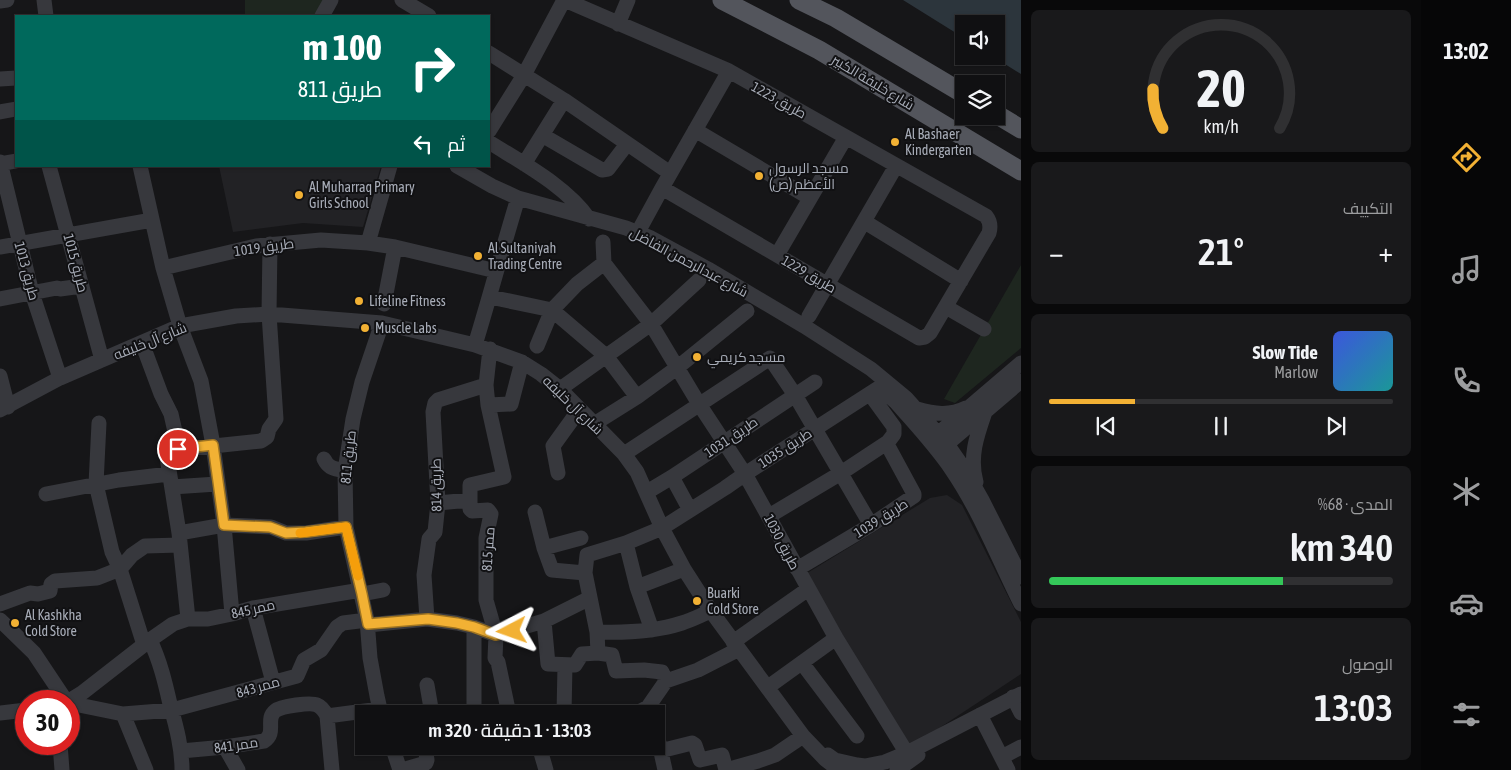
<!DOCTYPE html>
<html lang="ar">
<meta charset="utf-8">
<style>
body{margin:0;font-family:"Asap Condensed",Cairo,sans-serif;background:#19191b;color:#f1f3f6;direction:rtl;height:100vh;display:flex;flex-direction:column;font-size:19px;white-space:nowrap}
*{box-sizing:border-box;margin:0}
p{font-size:16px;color:#9c9d9f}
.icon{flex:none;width:28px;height:28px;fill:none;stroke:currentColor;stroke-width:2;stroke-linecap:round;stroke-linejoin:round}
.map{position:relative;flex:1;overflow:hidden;direction:ltr}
.side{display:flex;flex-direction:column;gap:10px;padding:10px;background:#09090a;width:400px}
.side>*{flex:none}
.top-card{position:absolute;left:15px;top:15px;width:475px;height:152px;border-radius:0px;box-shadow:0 1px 4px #0004,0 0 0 1px #303032;direction:rtl;background:#00695c;color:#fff;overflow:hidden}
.fabs{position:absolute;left:955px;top:15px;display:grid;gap:10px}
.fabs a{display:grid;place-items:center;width:50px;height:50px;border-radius:0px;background:#101012;box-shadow:0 1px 4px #0004,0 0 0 1px #303032;font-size:25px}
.speed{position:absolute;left:15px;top:690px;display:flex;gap:10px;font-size:25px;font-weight:700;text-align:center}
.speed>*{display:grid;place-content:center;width:65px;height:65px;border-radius:50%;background:#101012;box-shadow:0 1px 4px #0004,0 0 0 1px #303032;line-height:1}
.speed .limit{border:8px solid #d22;background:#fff;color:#111}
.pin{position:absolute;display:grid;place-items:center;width:42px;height:42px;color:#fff;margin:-21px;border:2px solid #fff;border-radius:50%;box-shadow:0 1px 5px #0007}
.me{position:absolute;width:55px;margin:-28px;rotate:266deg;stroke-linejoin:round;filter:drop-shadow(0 0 4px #0008)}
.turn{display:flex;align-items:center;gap:18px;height:105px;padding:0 25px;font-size:22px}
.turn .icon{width:65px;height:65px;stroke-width:2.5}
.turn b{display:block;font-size:35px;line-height:42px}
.then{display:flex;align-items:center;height:48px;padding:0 25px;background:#0003;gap:10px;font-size:19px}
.big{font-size:38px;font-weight:600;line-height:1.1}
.side .tile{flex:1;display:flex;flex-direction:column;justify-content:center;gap:8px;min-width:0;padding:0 18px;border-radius:8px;background:#19191b}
.side .dial{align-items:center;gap:0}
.dial svg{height:130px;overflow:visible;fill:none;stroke:#303032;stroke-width:7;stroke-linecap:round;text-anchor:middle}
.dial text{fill:#f1f3f6;stroke:none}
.song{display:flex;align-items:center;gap:15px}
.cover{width:60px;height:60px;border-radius:8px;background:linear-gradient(135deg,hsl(230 70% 55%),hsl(180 70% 35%))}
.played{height:5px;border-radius:2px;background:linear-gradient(90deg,#f2b134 25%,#303032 25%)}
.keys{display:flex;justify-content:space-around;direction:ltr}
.heat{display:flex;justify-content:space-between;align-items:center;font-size:28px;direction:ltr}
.charge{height:8px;border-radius:4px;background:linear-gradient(90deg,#34c759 68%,#303032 0)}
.trip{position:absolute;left:355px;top:705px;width:310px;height:50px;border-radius:0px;background:#101012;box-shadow:0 1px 4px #0004,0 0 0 1px #303032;font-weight:600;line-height:50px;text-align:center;direction:rtl}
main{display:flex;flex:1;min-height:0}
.tabs{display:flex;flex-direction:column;width:90px;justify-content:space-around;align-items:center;background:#060607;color:#9c9d9f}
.tabs .icon{width:35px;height:35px}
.tabs .selected{color:#f2b134}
.tabs b{font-size:22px;color:#f1f3f6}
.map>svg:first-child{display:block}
.built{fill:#222225}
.green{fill:#1e261f}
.water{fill:#2c353c}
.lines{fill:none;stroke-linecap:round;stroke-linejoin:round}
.minor{stroke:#37383d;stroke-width:15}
.major{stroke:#53555c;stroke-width:19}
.route-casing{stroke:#9d7322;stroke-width:12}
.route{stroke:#f2b134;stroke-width:9}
.slow{stroke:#f59e0b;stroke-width:9}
.poi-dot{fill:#f2b134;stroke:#111113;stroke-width:2}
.labels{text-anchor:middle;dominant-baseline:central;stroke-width:4;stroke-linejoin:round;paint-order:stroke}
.street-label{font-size:14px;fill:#a8adb8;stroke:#111113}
.poi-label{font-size:14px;fill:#a8adb8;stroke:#111113;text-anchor:start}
</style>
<main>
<nav class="tabs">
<b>13:02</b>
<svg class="icon selected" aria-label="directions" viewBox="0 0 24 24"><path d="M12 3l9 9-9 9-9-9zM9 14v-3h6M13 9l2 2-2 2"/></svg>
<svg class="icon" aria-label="music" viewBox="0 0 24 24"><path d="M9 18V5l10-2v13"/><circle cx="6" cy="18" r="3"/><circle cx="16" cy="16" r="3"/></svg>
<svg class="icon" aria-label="phone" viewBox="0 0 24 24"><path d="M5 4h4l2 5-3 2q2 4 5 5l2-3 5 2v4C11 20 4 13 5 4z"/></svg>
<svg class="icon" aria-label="climate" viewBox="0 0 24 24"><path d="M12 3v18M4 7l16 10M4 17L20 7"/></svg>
<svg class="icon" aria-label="car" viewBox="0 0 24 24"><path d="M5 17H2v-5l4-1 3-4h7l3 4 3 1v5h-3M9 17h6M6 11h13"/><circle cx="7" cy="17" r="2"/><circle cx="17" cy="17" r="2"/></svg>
<svg class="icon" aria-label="filters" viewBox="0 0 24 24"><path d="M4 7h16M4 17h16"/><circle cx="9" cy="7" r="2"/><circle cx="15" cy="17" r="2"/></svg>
</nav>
<section class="side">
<div class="tile dial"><svg viewBox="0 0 100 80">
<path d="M14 69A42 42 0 1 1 86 69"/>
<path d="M14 69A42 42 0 0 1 8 45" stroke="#f2b134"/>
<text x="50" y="56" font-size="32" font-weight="700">20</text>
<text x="50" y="72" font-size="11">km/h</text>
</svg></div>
<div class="tile"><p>التكييف</p>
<div class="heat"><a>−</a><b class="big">21°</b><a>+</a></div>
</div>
<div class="tile">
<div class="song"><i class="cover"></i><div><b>Slow Tide</b><p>Marlow</p></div></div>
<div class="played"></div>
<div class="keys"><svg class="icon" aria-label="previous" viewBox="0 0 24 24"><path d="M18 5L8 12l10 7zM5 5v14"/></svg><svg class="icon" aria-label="pause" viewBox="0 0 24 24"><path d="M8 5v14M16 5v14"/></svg><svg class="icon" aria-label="next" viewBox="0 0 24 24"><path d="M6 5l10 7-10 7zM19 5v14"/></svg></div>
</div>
<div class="tile"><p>المدى · 68%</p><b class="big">340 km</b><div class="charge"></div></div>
<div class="tile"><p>الوصول</p><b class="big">13:03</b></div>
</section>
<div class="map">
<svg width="1021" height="770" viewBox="0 0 1021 770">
<rect width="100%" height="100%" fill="#161618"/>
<path class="built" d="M 219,166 L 381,166 L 363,227 L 303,223 L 233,232 Z
M 947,495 L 962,505 L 1021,622 L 1021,674 L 909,748 L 804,575 L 930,498 Z"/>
<path class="green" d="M 245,0 L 327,0 L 318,16 L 245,16 Z
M 1021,265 L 1021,348 L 955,403 L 944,399 Z"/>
<path class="water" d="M 903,0 L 1021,0 L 1021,74 L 992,56 L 996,56 L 996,24 L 964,24 L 964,38 Z"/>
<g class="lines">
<path class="minor" d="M 44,0 L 46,16
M 402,0 L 429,16
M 565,0 L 729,71 L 986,216 C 990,221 991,226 989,233 L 930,333 L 925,337 L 919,338 L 662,188
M 0,1 L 7,0
M 322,16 L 331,0
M 618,24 L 628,0
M 489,53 L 564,100 L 670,173
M 0,79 L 16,78
M 0,112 L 16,109
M 695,130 L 810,198
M 489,131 L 524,75 L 564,0
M 542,135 L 602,170 L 608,169 L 627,144
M 489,142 C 522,163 566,186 589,219
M 0,162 L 32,293 L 60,378
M 0,164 L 16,161
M 524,164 L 564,100
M 49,166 L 102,360
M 140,166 L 163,268 L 180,326 L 201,381 L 213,445 L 224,525 L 232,614
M 457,166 L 492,186 L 518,198 L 626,228 L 651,238 L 708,269 L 804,326 L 871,369 L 906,398 L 947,444 L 965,470 L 982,500 L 1021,577
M 865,222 L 961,281
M 638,232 L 662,188 L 729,71
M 603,242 L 604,263 L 651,324 L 699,404 L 745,474 L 836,638 L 911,760
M 368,243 L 390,166
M 0,247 L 152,220
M 777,255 L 846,137
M 163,268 L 256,246 L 321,240 L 368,243 L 395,247 L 496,271
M 490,297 L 552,310 L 606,356 L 637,397
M 0,299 L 57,288 L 60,289 L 82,286
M 384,304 L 395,247
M 946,307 L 984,329
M 809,316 L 896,166
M 142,343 L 161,394 L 171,414 L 179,449
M 475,345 C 490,296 503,247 518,198
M 537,346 L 552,310 L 577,284 L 604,263
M 490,349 L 486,385 L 488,405 L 504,477 L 470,485 L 470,509 L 472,511 L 488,510 L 491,514 L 486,538 L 486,600 L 496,635 L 495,658 L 498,662 L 509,714
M 0,376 L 8,407
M 560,389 L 651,324 L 699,280
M 888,395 L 896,402 C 915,424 936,446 952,470 C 980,511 999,560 1021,604
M 488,405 L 511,404 L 522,362
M 917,409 C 934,414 950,416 966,408
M 0,410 L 60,378 L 180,326 L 236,316 L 269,314 L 382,323 L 475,345 L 522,362 L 541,374 L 560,389 L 624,454 L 637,472 L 662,528 L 684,569 L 711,611 L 803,736 L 825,759 L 839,770
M 99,423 L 96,484 L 112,552 L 120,569 L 144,645
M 594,424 L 637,397 L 678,367 L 747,311
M 937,441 L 939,433 L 1021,363
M 938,445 L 947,444 L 1021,381
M 624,454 L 770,358 L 795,395 L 871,525
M 324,459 C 329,469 334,468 345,471
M 558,473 L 553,446 L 579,410
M 672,477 L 690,510
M 976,482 C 969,457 977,435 985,412
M 172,487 L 217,484
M 647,492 L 672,477 L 815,382
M 46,494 L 119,480 L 169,474
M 438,503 L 470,500
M 535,512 L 544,548 L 552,570 L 585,573
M 769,516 L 841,473 L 888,442
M 179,533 L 224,525 L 271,527 L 286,533 L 306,533 L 346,527
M 626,543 L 637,587 L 652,630
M 544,548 L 581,538
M 797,569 L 871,525 L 914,496 L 914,494 L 888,446 L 888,442 L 894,434 L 894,427 L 870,394
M 637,587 L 684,569
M 362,594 L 383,590
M 0,604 L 30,593 L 38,594 L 50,591 L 51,584 L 55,581 L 97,578 L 120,569 L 132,555 L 145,546 L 180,545
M 253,608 L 273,682
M 188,619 L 179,533 L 166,451 L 261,441 L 267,437 L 269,429 L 276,419 L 269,314 L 270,244
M 427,619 L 424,575 L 429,539 L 435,532 L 438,503 L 433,412 L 435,403 L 438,400 L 486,385
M 0,620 L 34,653 L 66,701
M 544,621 L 548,664 L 575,665 L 582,654 L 598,653 L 612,655 L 616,671 L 644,670 L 662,672 L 666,681 L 698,670 L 739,649
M 368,625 L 427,619 L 457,623 L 474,627 L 496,635 L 544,621 L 590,598
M 474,627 L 474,714
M 597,632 C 626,633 654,632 682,623 C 692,620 701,615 711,611
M 150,640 L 173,624 L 188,619 L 208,619 L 232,614 L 253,608 L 361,590
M 733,642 L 808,589
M 598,653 L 597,632 L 585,573 L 587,555 L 626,543 L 662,528 L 725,488 L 745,474 L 880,387
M 802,663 L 857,736
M 427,685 L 432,714
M 768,687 L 836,638
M 1013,697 L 1021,713
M 69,701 L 82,693 L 150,640 C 160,661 165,682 170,704 C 176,726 182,747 182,770
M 69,703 L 123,714 L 146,770
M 0,713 L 26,710
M 123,714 L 172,710 L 297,676 L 304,660 L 321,650 L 337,627 L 343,623 L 367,620
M 381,714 L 377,696 L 370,658 L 367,620 L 346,527 L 345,471 L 353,419 L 362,382 L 382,323
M 564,714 L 565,665
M 635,714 L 648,707 L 666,681
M 980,715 L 1008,770
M 327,716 L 332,770
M 657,734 L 665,770
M 60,744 L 62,770
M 392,746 L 400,770
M 539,746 L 546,770
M 225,747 L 238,770
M 181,751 L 225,747 L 264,741 C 277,733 265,719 275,711 C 281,706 311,702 317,705 C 322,707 325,712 327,716 L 380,709
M 660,751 L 692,743 L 695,745 L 700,760 L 722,755 L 726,770 L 758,761 L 775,755 L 803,736
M 828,755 L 835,760 L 857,765 L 865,766 L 885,762 L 907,753 L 1021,694
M 1002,757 L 1021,747
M 402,770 L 426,763 L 427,760 L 425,746
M 897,770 L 918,755"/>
<path class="major" d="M 722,0 L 819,50 L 1021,171
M 799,0 L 836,18 L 964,94
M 996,114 L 1021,129"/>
</g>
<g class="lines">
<g class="route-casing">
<path id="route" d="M 178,449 L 213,445 L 224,525 L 270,527 L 286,533 L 306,532 L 346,527 L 362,594 L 368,624 L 428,619 L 457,623 L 474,627 L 496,635 L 512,631"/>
</g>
<use href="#route" class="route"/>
<path class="slow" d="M 300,533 L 346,527 L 358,576"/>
</g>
<g class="poi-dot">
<circle cx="895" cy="142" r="5"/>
<circle cx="759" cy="176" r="5"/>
<circle cx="299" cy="195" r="5"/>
<circle cx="478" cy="256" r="5"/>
<circle cx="359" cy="301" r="5"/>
<circle cx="365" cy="328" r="5"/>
<circle cx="697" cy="357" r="5"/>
<circle cx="697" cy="601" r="5"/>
<circle cx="15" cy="623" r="5"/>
</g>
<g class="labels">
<g class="street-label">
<text transform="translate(873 82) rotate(31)">شارع خليفة الكبير</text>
<text transform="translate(779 100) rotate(29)">طريق 1223</text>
<text transform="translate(264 247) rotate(-8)">طريق 1019</text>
<text transform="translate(689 262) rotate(28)">شارع عبدالرحمن الفاضل</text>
<text transform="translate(76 263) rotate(75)">طريق 1015</text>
<text transform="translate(27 271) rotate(75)">طريق 1013</text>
<text transform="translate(809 274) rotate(30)">طريق 1229</text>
<text transform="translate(150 341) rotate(-22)">شارع آل خليفه</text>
<text transform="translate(573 405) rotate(44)">شارع آل خليفه</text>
<text transform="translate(731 437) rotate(-34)">طريق 1031</text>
<text transform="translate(785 448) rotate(-33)">طريق 1035</text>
<text transform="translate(348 457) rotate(-84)">طريق 811</text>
<text transform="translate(436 485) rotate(-91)">طريق 814</text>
<text transform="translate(881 518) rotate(-32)">طريق 1039</text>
<text transform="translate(782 542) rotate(62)">طريق 1030</text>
<text transform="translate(488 549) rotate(-86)">ممر 815</text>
<text transform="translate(253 609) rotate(-13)">ممر 845</text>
<text transform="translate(258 687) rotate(-16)">ممر 843</text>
<text transform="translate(236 745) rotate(-8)">ممر 841</text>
</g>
<g class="poi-label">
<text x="905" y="134">Al Bashaer<tspan x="905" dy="16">Kindergarten</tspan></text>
<text x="769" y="168">مسجد الرسول<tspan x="769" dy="16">الأعظم (ص)</tspan></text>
<text x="309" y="187">Al Muharraq Primary<tspan x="309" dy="16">Girls School</tspan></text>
<text x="488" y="248">Al Sultaniyah<tspan x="488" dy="16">Trading Centre</tspan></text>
<text x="369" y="301">Lifeline Fitness</text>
<text x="375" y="328">Muscle Labs</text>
<text x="707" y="357">مسجد كريمي</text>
<text x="707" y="593">Buarki<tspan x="707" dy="16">Cold Store</tspan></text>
<text x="25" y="615">Al Kashkha<tspan x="25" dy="16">Cold Store</tspan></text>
</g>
</g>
</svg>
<div class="fabs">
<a><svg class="icon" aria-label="sound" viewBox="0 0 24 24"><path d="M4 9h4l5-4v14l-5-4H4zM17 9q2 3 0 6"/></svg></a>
<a><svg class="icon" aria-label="layers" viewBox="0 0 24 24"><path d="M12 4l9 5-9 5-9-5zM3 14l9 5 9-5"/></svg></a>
</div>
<div class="speed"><div class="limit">30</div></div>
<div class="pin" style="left:178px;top:449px;background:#d93025"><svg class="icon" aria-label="arrive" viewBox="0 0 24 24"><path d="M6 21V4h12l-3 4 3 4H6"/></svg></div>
<svg class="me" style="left:512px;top:631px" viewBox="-20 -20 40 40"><path d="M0-17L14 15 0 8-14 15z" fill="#f2b134" stroke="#fff" stroke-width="4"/></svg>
<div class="trip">13:03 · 1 دقيقة · 320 m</div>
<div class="top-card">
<div class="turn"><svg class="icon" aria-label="right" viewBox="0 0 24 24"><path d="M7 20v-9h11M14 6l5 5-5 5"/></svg><div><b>100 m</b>طريق 811</div></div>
<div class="then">ثم<svg class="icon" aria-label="left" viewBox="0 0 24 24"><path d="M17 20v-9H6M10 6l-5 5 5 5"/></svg></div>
</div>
</div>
</main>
